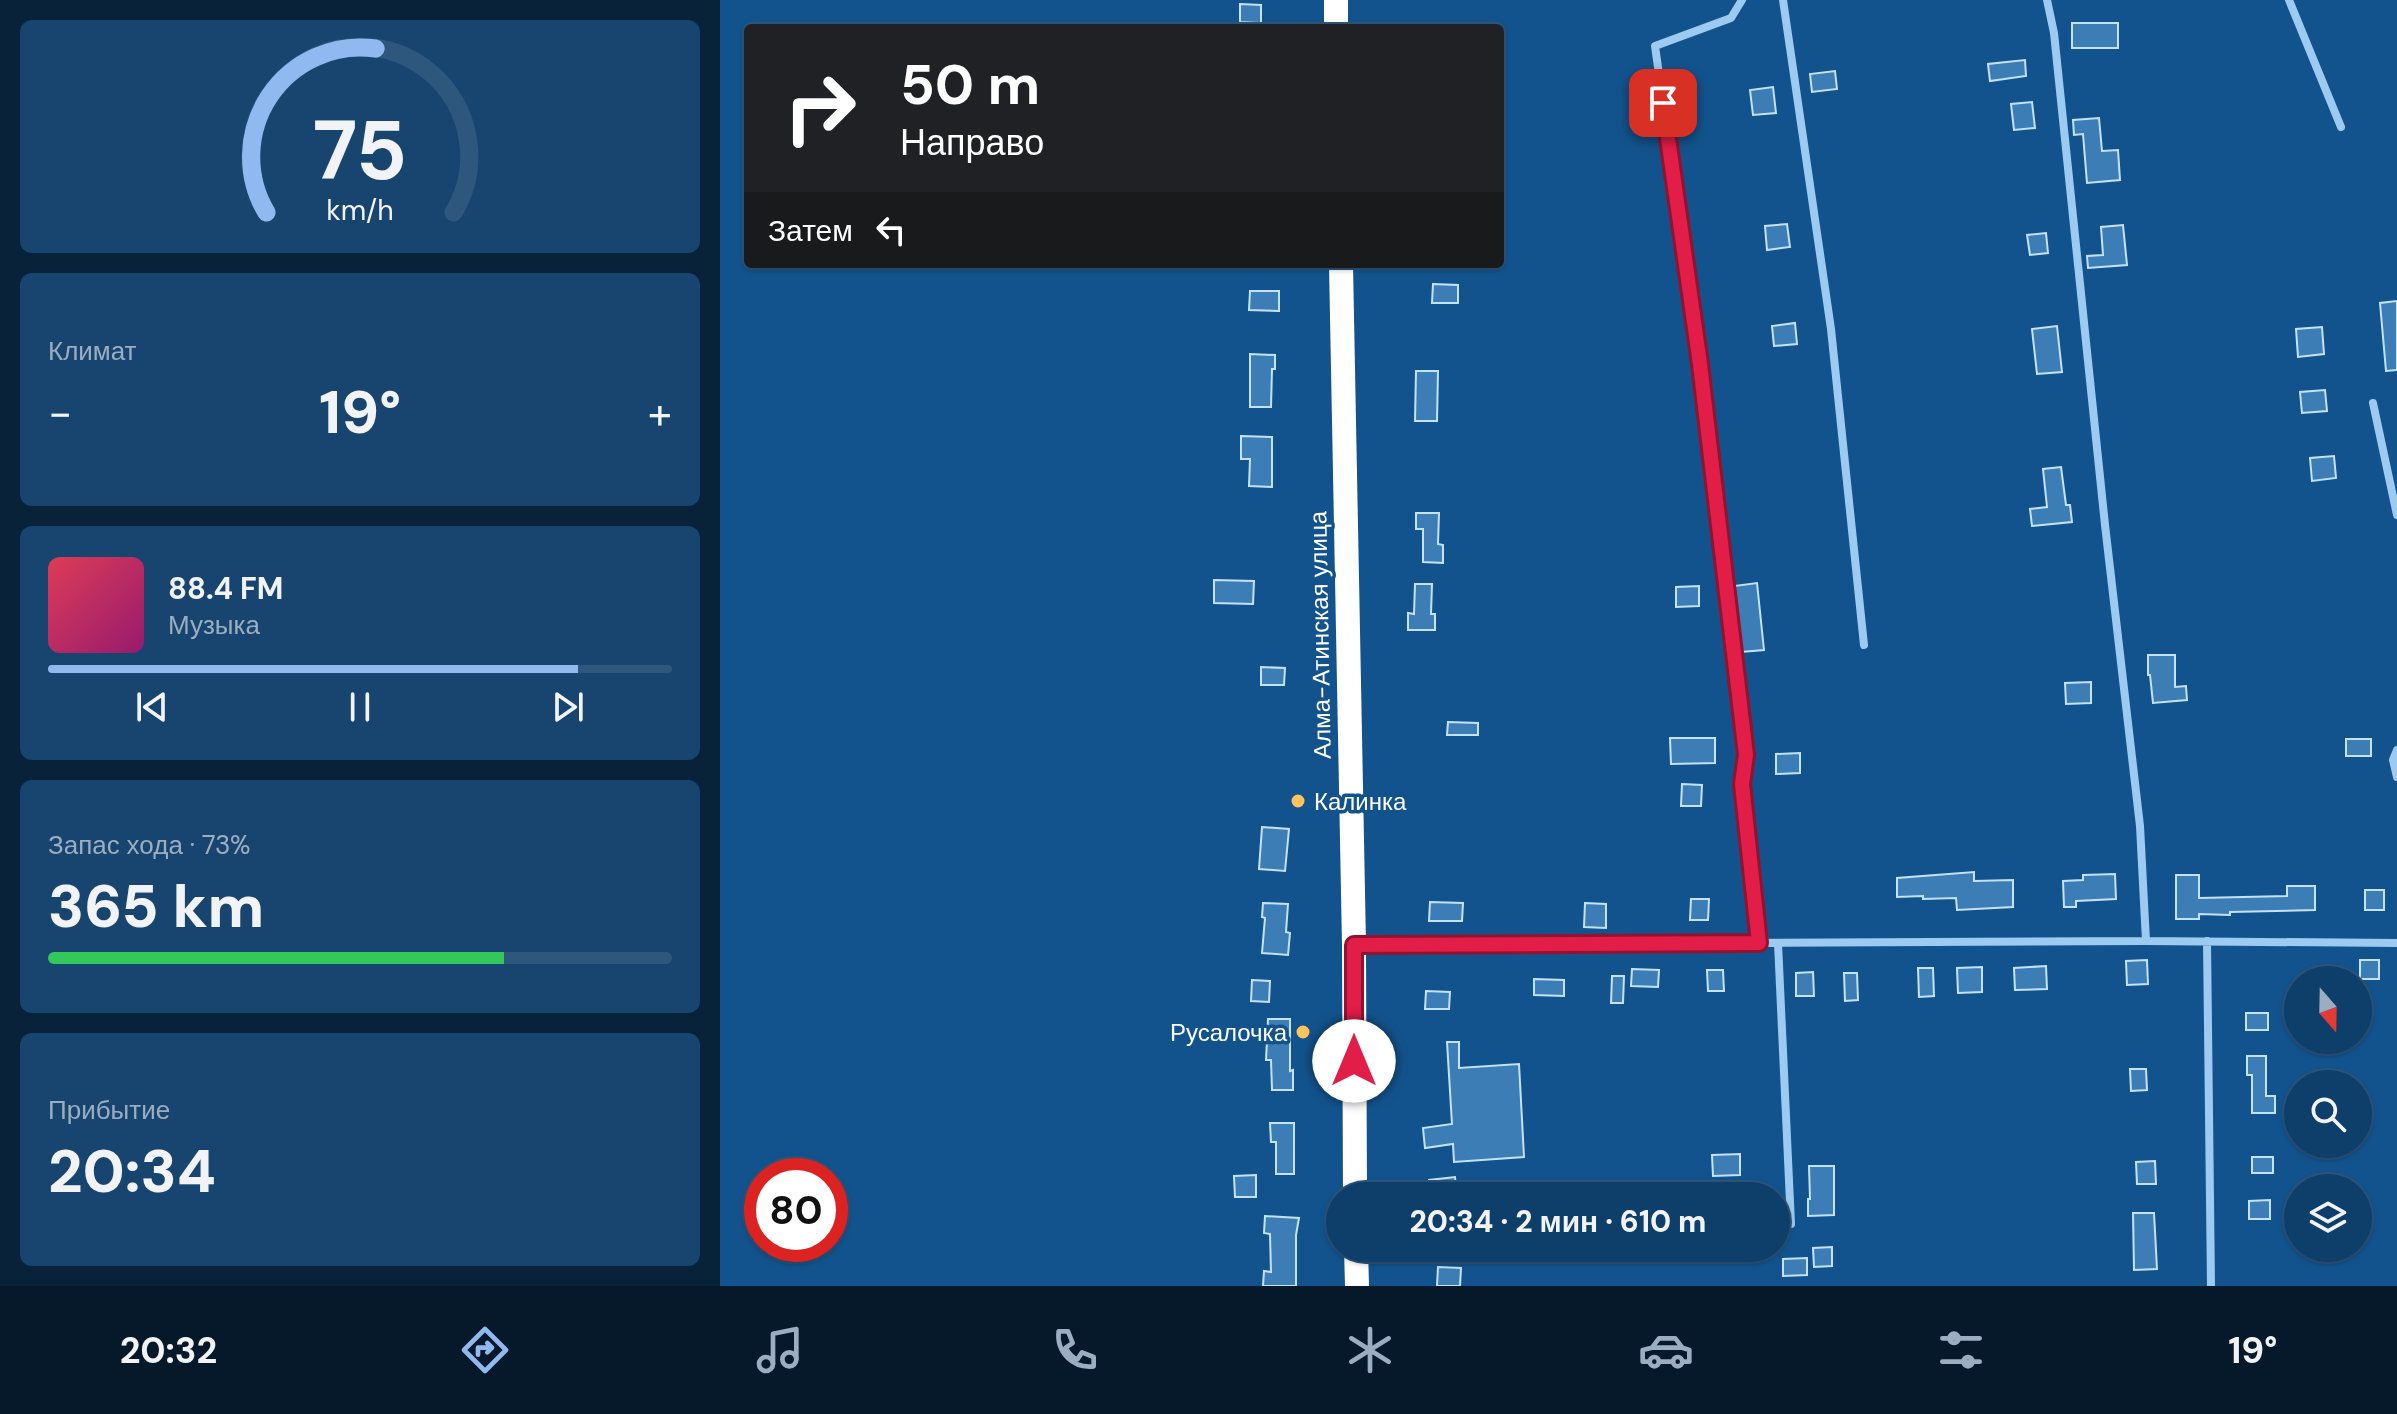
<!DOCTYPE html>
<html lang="ru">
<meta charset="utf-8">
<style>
body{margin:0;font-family:"DM Sans",sans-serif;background:#174570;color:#f1f3f6;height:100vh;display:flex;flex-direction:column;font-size:30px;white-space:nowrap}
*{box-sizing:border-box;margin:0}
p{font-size:26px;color:#9baec1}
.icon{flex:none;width:44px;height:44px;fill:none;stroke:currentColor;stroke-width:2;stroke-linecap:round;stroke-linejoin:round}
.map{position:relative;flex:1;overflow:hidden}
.side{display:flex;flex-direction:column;gap:20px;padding:20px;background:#08223a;width:720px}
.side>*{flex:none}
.top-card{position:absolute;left:24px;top:24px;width:760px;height:244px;border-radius:8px;box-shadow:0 2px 6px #0004,0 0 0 2px #2e577e;background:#202124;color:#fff;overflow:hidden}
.needle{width:52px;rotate:160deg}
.controls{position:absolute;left:1564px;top:966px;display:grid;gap:16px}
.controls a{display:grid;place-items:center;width:88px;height:88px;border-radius:50%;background:#0e3e6a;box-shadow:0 2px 6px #0004,0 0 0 2px #2e577e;font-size:40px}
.speed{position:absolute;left:24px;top:1158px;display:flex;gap:16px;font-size:40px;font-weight:700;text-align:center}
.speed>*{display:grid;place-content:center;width:104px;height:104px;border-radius:50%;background:#0e3e6a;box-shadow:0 2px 6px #0004,0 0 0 2px #2e577e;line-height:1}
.speed .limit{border:12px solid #d22;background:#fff;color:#111}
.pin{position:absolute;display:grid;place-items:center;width:68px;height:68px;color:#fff;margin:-34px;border-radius:16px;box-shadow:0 4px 12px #0006}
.me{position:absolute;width:88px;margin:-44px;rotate:0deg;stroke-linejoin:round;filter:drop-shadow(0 0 6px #0008)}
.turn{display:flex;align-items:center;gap:28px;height:168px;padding:0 24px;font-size:36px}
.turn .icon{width:104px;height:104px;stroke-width:2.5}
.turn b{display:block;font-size:56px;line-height:68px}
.then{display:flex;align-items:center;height:76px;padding:0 24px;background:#0003;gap:16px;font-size:30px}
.big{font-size:60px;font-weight:800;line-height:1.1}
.side .card{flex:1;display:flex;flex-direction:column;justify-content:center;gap:12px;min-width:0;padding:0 28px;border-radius:12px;background:#174570}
.side .dial{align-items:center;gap:0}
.dial svg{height:208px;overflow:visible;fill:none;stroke:#2e577e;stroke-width:7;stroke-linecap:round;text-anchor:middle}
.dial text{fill:#f1f3f6;stroke:none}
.song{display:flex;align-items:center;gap:24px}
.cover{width:96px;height:96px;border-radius:12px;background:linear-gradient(135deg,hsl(350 70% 55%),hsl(320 70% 35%))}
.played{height:8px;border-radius:4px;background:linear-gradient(90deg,#90b9f0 85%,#2e577e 85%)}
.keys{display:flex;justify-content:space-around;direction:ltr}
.heat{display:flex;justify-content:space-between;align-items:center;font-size:44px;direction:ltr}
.charge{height:12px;border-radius:6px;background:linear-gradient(90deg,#34c759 73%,#2e577e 0)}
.trip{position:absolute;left:606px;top:1182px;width:464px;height:80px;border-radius:40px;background:#0e3e6a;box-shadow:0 2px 6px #0004,0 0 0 2px #2e577e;font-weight:800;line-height:80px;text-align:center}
.tabs{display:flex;height:128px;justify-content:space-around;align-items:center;background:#06192a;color:#9baec1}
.tabs .icon{width:56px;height:56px}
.tabs .current{color:#90b9f0}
.tabs b{font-size:36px;color:#f1f3f6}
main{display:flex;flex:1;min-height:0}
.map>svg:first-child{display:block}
.building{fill:#3c7db6;stroke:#c3e2fc;stroke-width:2}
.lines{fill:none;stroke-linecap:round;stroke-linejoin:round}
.street{stroke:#9ccaf1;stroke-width:8}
.highway{stroke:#fff;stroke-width:24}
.route-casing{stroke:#92132f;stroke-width:20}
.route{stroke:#e11d48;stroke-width:14}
.poi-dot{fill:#ffc25c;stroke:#13538d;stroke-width:3}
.labels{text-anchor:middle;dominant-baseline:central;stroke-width:7;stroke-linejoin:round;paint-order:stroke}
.street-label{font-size:24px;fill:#fff;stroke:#13538d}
.poi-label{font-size:24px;fill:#fff;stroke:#13538d;text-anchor:start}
</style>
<main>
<section class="side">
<div class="card dial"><svg viewBox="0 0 100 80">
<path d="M14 69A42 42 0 1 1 86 69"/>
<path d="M14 69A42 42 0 0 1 56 6" stroke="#90b9f0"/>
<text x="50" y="56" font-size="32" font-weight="700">75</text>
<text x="50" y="72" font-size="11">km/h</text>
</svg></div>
<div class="card"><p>Климат</p>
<div class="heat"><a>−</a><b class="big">19°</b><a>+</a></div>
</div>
<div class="card">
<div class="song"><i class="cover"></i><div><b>88.4 FM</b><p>Музыка</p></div></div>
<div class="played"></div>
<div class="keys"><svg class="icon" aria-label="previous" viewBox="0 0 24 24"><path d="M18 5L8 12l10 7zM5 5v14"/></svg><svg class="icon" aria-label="pause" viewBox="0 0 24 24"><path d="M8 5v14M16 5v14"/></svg><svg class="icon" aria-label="next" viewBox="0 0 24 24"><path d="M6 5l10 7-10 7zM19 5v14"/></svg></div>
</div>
<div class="card"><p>Запас хода · 73%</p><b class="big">365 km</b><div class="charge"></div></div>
<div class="card"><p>Прибытие</p><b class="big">20:34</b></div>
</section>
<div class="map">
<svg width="1677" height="1286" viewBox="0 0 1677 1286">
<rect width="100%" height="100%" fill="#13538d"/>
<path class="building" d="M 520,4 L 541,5 L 541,23 L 520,22 Z
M 1352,23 L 1398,23 L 1398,48 L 1352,48 Z
M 1305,60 L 1306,76 L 1270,81 L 1268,64 Z
M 1115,71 L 1117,89 L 1092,92 L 1090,74 Z
M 1053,87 L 1056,113 L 1033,115 L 1030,90 Z
M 1312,102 L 1315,128 L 1294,130 L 1291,104 Z
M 1379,118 L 1382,151 L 1398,150 L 1400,180 L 1367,183 L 1363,134 L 1354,135 L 1353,120 Z
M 1067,224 L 1070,247 L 1047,250 L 1045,226 Z
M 1403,225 L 1407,265 L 1368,268 L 1367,256 L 1383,255 L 1381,227 Z
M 1326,233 L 1328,253 L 1310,255 L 1307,235 Z
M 713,284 L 738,285 L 738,303 L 712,303 Z
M 530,291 L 559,291 L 559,311 L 529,310 Z
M 1677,301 L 1677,370 L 1666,371 L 1660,303 Z
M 1075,323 L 1077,344 L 1054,346 L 1052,326 Z
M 1337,326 L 1342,372 L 1317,374 L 1312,329 Z
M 1602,327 L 1604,354 L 1578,357 L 1576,329 Z
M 530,354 L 555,355 L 555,369 L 552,369 L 551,407 L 530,407 Z
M 696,371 L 718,371 L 717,421 L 695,421 Z
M 1605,390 L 1607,411 L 1582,413 L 1580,392 Z
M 521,436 L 552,437 L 552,487 L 529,486 L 530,459 L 521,459 Z
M 1614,456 L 1616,478 L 1592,481 L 1590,458 Z
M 1341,467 L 1346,505 L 1350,505 L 1352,522 L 1312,526 L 1310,509 L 1327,507 L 1323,469 Z
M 696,513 L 719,513 L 718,544 L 723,545 L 723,563 L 703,562 L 703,529 L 696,529 Z
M 494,580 L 534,581 L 533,604 L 494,603 Z
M 1037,583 L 1044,650 L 1021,652 L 1014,586 Z
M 695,584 L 712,584 L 711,614 L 715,614 L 715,630 L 688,630 L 688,613 L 694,614 Z
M 979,586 L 979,606 L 956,607 L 956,587 Z
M 1428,655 L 1455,655 L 1455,687 L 1466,686 L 1467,700 L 1433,703 L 1430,675 L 1428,675 Z
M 541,667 L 565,668 L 564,685 L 541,685 Z
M 1371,682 L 1371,703 L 1346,704 L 1345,683 Z
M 728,722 L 758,723 L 758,735 L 727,735 Z
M 950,738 L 995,738 L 995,763 L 951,764 Z
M 1626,739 L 1651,739 L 1651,756 L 1626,756 Z
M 1080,753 L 1080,773 L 1056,774 L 1056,754 Z
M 962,784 L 982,785 L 981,806 L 961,806 Z
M 542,827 L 569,829 L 565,871 L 539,869 Z
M 1254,872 L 1254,881 L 1293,880 L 1293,907 L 1237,910 L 1236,898 L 1203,899 L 1203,896 L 1177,897 L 1177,878 Z
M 1395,874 L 1396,899 L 1356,901 L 1356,907 L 1344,907 L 1343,881 L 1363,880 L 1363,875 Z
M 1456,875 L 1479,875 L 1479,898 L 1567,896 L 1567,886 L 1595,886 L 1595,910 L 1510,912 L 1510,915 L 1479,914 L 1479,919 L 1456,919 Z
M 1645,890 L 1664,890 L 1664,910 L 1645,910 Z
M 971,899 L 989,899 L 988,920 L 970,920 Z
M 710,902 L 743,903 L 742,921 L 709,921 Z
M 543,903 L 568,904 L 566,932 L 570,933 L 568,955 L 542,953 L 545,918 L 542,917 Z
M 865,903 L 886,904 L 886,928 L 864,927 Z
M 1427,960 L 1428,984 L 1407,985 L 1406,961 Z
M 1640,960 L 1659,960 L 1659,979 L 1640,979 Z
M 1326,966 L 1327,989 L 1295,990 L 1294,968 Z
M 1262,967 L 1262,992 L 1238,993 L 1237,968 Z
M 1198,968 L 1213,968 L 1214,996 L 1199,997 Z
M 912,969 L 939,970 L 938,987 L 911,986 Z
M 987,970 L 1003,970 L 1004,991 L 988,991 Z
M 1093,972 L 1094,996 L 1076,996 L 1076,973 Z
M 1124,973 L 1137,973 L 1138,1000 L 1125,1001 Z
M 892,976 L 904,976 L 903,1003 L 891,1003 Z
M 814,979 L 844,980 L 844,996 L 814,995 Z
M 532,980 L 550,981 L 549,1002 L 531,1001 Z
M 706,991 L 730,992 L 729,1009 L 705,1009 Z
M 1526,1013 L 1548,1013 L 1548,1030 L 1526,1030 Z
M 548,1019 L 570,1019 L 570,1071 L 573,1070 L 573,1090 L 552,1090 L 551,1060 L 546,1060 Z
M 727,1042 L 739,1042 L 739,1068 L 799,1064 L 804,1157 L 734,1162 L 733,1144 L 705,1148 L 703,1128 L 732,1124 Z
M 1527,1056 L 1546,1056 L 1546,1096 L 1555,1096 L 1555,1113 L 1532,1113 L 1532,1075 L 1527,1075 Z
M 1410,1069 L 1426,1069 L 1427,1090 L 1411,1091 Z
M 550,1123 L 574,1123 L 574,1174 L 556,1174 L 556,1142 L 551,1142 Z
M 1020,1154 L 1020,1175 L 993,1176 L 992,1155 Z
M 1532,1157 L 1553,1157 L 1553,1173 L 1532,1173 Z
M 1435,1161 L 1436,1184 L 1417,1184 L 1416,1162 Z
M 1089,1166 L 1114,1166 L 1114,1215 L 1088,1216 L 1088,1199 L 1090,1199 Z
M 536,1175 L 536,1197 L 515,1197 L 514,1176 Z
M 735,1177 L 737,1196 L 711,1196 L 709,1180 Z
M 1550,1200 L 1550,1219 L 1529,1219 L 1529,1201 Z
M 1413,1213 L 1434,1213 L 1437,1269 L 1414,1270 Z
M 545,1216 L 579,1218 L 576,1235 L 576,1286 L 543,1286 L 544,1271 L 551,1272 L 550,1234 L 544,1233 Z
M 1112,1247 L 1112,1266 L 1094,1267 L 1093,1248 Z
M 1087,1258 L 1087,1275 L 1063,1276 L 1063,1259 Z
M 718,1267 L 741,1268 L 740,1286 L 717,1286 Z"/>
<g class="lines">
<path class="street" d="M 1022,0 L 1011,18 L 935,46 L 980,364 L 1026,755 L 1022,784 L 1039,943
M 1063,0 L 1111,329 L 1144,645
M 1327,0 L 1334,33 L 1385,525 L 1420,826 L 1426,941
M 1569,0 L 1621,127
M 1653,403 L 1677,515
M 1677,750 L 1673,760 L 1677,777
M 1487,941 L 1491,1286
M 1058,943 L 1071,1224
M 639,945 L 1426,941 L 1677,943"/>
<path class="highway" d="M 616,0 L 616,28
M 621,264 L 634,945 L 635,1196
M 636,1248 L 637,1286"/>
</g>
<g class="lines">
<g class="route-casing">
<path id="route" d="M 634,1061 L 634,945 L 1039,943 L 1022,784 L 1026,755 L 980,364 L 943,103"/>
</g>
<use href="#route" class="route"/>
</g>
<g class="poi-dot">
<circle cx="578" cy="801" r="8"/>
<circle cx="583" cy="1032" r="8"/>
</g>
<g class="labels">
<g class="street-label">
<text transform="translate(600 635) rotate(-91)">Алма-Атинская улица</text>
</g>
<g class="poi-label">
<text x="594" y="801">Калинка</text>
<text x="567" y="1032" text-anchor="end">Русалочка</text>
</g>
</g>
</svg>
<div class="controls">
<a><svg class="needle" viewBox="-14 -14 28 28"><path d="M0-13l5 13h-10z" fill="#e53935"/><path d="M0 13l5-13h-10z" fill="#9baec1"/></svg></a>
<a><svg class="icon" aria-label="search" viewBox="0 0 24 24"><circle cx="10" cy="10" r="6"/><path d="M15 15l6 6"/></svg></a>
<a><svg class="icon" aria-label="layers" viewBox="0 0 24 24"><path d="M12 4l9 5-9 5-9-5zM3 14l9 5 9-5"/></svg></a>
</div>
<div class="speed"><div class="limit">80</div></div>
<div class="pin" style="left:943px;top:103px;background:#d93025"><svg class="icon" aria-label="arrive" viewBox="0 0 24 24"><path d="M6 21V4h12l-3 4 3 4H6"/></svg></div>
<svg class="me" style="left:634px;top:1061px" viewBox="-20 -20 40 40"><circle r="19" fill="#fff"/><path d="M0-13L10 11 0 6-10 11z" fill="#e11d48"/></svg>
<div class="trip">20:34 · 2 мин · 610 m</div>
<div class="top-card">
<div class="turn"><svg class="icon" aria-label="right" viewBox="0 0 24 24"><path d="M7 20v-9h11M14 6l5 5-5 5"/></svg><div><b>50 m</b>Направо</div></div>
<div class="then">Затем<svg class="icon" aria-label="left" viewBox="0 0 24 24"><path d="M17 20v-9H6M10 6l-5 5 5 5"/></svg></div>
</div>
</div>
</main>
<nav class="tabs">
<b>20:32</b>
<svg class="icon current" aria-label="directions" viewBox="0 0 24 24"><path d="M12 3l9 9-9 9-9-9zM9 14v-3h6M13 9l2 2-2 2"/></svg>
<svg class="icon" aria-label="music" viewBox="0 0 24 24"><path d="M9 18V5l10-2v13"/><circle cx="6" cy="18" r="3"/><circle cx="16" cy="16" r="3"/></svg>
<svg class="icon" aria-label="phone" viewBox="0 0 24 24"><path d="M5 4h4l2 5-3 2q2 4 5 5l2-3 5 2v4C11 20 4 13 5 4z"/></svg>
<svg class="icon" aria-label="climate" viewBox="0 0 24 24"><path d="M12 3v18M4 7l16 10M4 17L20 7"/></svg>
<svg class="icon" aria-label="car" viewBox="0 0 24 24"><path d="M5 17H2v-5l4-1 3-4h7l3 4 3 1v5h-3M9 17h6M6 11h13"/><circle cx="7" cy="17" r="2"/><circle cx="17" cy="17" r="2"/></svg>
<svg class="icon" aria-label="filters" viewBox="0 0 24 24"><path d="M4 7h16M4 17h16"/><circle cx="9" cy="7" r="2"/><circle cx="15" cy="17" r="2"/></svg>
<b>19°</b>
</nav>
